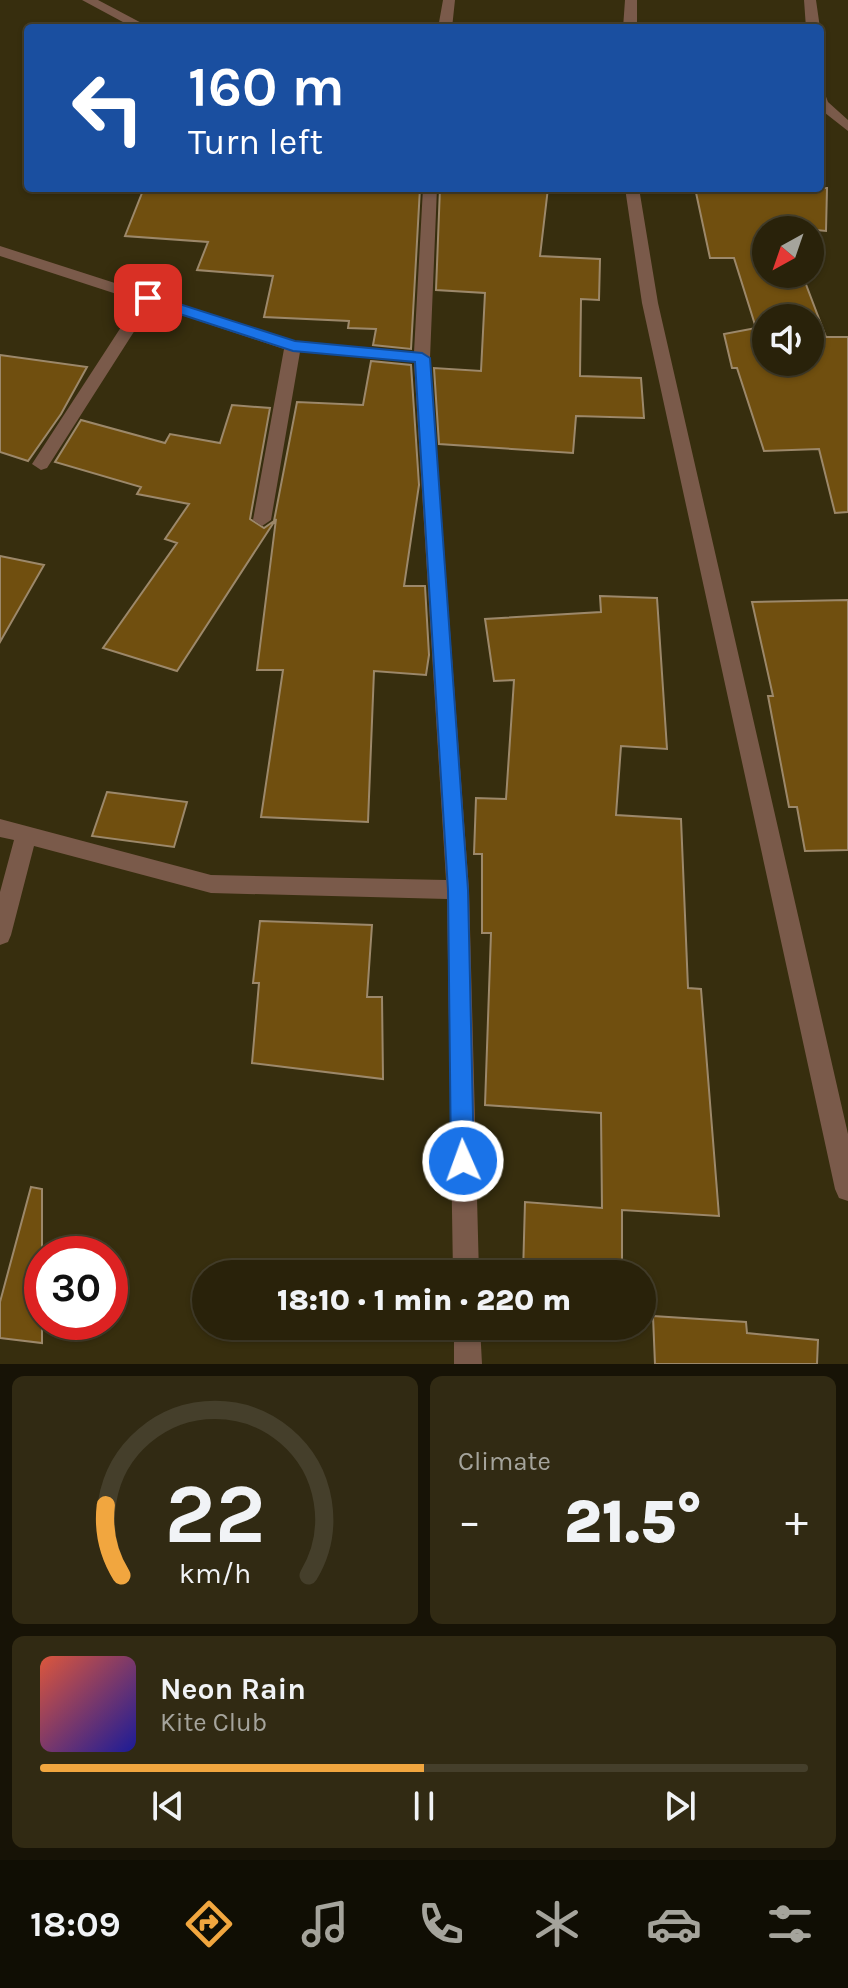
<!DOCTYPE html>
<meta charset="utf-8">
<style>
body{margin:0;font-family:Karla,sans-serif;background:#312a13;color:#f1f3f6;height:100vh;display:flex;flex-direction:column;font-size:30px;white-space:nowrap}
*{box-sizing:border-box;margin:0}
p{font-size:26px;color:#a5a49c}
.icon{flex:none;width:44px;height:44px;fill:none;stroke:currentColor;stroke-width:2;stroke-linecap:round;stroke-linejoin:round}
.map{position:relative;height:1364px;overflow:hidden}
.side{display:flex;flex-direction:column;gap:12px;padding:12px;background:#171306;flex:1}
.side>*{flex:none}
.hud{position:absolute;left:24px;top:24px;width:800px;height:168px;border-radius:8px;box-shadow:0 2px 6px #0004,0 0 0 2px #453f2b;background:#1a4fa0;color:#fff;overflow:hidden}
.needle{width:52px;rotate:220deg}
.buttons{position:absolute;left:752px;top:216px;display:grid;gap:16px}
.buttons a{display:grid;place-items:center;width:72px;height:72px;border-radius:50%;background:#29220a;box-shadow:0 2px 6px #0004,0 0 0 2px #453f2b;font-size:40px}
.speed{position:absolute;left:24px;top:1236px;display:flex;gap:16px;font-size:40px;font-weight:700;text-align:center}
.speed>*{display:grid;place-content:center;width:104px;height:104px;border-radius:50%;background:#29220a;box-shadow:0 2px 6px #0004,0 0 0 2px #453f2b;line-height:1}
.speed .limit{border:12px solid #d22;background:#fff;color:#111}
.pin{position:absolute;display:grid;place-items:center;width:68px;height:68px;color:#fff;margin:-34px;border-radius:16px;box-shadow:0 4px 12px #0006}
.me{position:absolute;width:88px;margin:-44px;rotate:358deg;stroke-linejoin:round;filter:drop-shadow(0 0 6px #0008)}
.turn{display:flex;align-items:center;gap:28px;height:168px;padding:0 32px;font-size:36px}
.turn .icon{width:104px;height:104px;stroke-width:2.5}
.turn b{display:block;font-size:56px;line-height:68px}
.big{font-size:60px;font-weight:800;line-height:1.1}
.side .tile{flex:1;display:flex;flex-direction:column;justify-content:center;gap:12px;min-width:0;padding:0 28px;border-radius:12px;background:#312a13}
.side .dial{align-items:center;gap:0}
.dial svg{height:208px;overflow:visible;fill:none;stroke:#453f2b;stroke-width:7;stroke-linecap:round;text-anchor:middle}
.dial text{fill:#f1f3f6;stroke:none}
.song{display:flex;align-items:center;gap:24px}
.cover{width:96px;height:96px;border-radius:12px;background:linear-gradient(135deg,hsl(10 70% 55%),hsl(240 70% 35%))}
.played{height:8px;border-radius:4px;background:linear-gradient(90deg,#f1a63f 50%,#453f2b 50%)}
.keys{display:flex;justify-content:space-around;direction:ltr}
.heat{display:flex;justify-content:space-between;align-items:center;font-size:44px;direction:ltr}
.side .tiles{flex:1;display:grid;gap:12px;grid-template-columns:1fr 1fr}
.tile:last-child{grid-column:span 2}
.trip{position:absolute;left:192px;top:1260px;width:464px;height:80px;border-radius:40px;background:#29220a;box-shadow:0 2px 6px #0004,0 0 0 2px #453f2b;font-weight:800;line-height:80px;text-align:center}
.menu{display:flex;height:128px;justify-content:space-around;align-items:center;background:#100e04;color:#a5a49c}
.menu .icon{width:56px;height:56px}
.menu .on{color:#f1a63f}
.menu b{font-size:36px;color:#f1f3f6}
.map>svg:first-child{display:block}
.building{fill:#704f0f;stroke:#9c886a;stroke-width:2;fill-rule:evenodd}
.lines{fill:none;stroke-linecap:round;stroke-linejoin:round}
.street{fill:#7a5a4a;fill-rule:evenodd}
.route{fill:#1a73e8;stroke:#114b97;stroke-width:2}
</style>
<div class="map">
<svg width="848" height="1364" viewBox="0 0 848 1364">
<rect width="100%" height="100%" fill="#372e0e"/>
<path class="building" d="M 144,188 L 420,188 L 411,349 L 373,345 L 376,329 L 348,328 L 349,321 L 264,317 L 273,276 L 197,270 L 208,242 L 125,236 Z
M 440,188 L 548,188 L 540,256 L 600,259 L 599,300 L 581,299 L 580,376 L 641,378 L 644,418 L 576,416 L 573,453 L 439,444 L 434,368 L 481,371 L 485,293 L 436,290 Z
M 695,188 L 827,188 L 826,231 L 784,227 L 785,230 L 766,230 L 766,274 L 802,274 L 826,337 L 848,337 L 848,512 L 835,513 L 819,449 L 764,451 L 737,368 L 732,368 L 724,334 L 756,328 L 734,258 L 710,258 ZM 766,318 L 810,318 L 810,362 L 766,362 Z
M 0,355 L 87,367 L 61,414 L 28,461 L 0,452 Z
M 371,361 L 411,365 L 419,485 L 404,586 L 425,586 L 429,655 L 426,675 L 374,671 L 368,822 L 261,817 L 283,670 L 257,670 L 276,519 L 177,671 L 103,648 L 177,543 L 165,539 L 189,504 L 137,494 L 141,487 L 55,462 L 81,420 L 165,443 L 170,434 L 220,443 L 232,405 L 270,408 L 250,519 L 264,528 L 274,521 L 297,402 L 363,405 Z
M 0,556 L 44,565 L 0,642 Z
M 600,596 L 657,598 L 667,749 L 621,746 L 616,815 L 681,819 L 688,988 L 701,989 L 719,1216 L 622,1210 L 622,1274 L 523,1274 L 525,1202 L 602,1208 L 601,1113 L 485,1105 L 491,933 L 482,933 L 482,854 L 474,854 L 476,798 L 506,799 L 514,680 L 494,681 L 485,619 L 601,612 Z
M 848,600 L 848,850 L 805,851 L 797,807 L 789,807 L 768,696 L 773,696 L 752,602 Z
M 107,792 L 187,802 L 174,847 L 92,836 Z
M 260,921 L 372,925 L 367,997 L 382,997 L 383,1079 L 252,1063 L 259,983 L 253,983 Z
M 31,1187 L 42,1189 L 42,1343 L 0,1338 L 0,1302 Z
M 653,1316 L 746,1322 L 747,1333 L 818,1340 L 817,1364 L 655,1364 Z"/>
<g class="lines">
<path class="street" d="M 82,0 L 98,0 L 151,28 L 134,28 Z
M 443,0 L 455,0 L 452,28 L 438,28 Z
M 625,0 L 637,0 L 637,28 L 623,28 Z
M 804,0 L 816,0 L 820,28 L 806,28 Z
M 820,93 L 825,94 L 828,102 L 848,120 L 848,131 L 820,109 Z
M 423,188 L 437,188 L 430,358 L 469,890 L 479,1274 L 453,1274 L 447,899 L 211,893 L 34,846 L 11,935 L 8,942 L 0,945 L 0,892 L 14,840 L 0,837 L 0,819 L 211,875 L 446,880 L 414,362 L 300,352 L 271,520 L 262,526 L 253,520 L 284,349 L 151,305 L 47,468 L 41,470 L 32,464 L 138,301 L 0,256 L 0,246 L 295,341 L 414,352 Z
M 625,188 L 639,188 L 658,303 L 848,1134 L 848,1201 L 839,1198 L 835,1189 L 642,303 Z
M 454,1326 L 480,1326 L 482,1364 L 454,1364 Z"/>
</g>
<path class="route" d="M 148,294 L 295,341 L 422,353 L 430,358 L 468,890 L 474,1161 L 471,1169 L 463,1172 L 455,1169 L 451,1161 L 448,890 L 415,362 L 293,351 L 143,302 L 143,295 Z"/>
</svg>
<div class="buttons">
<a><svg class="needle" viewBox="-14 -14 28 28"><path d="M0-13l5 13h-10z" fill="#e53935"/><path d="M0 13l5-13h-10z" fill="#a5a49c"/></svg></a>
<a><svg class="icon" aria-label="sound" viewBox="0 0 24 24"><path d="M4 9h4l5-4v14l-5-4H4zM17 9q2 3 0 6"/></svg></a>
</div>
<div class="speed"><div class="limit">30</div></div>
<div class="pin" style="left:148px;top:298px;background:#d93025"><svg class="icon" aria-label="arrive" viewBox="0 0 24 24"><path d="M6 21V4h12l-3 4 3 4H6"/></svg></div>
<svg class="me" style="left:463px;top:1161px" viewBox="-20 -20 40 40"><circle r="17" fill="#1a73e8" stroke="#fff" stroke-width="3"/><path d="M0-11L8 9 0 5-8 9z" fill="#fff"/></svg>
<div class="trip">18:10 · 1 min · 220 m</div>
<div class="hud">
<div class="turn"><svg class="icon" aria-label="left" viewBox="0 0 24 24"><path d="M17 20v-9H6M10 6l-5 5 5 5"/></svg><div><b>160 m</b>Turn left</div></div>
</div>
</div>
<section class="side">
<div class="tiles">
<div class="tile dial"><svg viewBox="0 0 100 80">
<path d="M14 69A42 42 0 1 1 86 69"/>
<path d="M14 69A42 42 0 0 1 8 42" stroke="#f1a63f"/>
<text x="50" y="56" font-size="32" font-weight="700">22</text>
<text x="50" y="72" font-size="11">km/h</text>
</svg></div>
<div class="tile"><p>Climate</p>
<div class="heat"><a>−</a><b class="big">21.5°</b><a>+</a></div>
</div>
<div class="tile">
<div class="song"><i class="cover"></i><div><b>Neon Rain</b><p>Kite Club</p></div></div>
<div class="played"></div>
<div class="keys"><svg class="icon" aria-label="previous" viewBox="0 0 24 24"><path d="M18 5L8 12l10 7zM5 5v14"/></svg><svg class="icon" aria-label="pause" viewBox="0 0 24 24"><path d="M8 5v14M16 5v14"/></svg><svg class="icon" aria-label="next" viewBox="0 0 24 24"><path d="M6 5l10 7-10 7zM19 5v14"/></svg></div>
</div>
</div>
</section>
<nav class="menu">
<b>18:09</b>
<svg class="icon on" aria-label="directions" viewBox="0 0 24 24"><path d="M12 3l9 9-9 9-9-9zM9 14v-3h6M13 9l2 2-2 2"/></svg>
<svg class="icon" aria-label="music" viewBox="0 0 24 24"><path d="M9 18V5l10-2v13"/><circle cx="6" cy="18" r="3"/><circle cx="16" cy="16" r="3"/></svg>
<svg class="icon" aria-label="phone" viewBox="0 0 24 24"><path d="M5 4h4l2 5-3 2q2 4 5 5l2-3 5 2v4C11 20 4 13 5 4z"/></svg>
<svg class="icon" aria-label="climate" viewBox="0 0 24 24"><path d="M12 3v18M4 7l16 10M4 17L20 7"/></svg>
<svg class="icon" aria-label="car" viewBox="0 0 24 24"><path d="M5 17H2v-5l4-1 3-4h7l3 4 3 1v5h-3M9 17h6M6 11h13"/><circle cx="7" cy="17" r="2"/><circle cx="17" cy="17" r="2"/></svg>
<svg class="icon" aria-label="filters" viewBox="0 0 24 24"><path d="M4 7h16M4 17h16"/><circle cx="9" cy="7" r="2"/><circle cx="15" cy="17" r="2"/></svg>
</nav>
